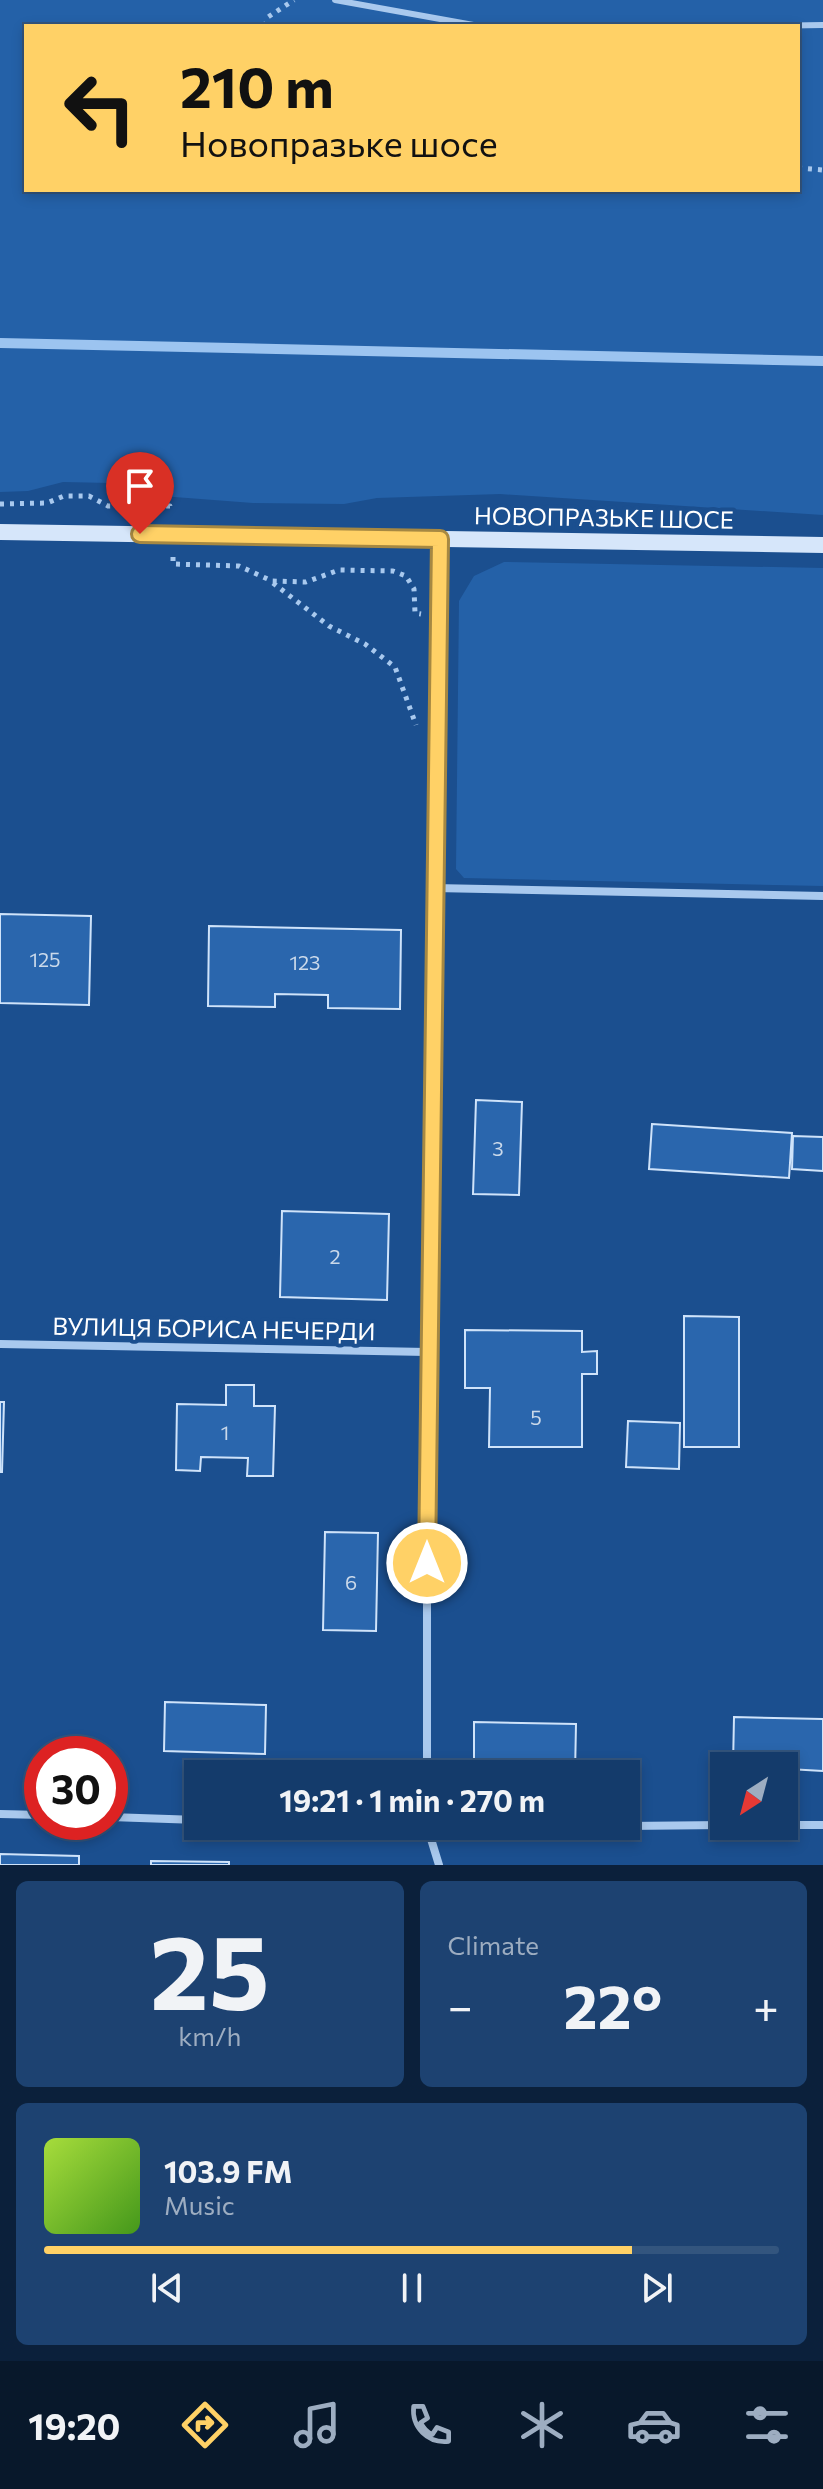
<!DOCTYPE html>
<meta charset="utf-8">
<style>
body{margin:0;font-family:Commissioner,sans-serif;background:#1d4271;color:#f1f3f6;height:100vh;display:flex;flex-direction:column;font-size:30px;white-space:nowrap}
*{box-sizing:border-box;margin:0}
p{font-size:26px;color:#9dadc1}
.icon{flex:none;width:44px;height:44px;fill:none;stroke:currentColor;stroke-width:2;stroke-linecap:round;stroke-linejoin:round}
.map{position:relative;height:1865px;overflow:hidden}
.drawer{display:flex;flex-direction:column;gap:16px;padding:16px;background:#0b203b;flex:1}
.drawer>*{flex:none}
.top-card{position:absolute;left:24px;top:24px;width:776px;height:168px;border-radius:0px;box-shadow:0 4px 12px #0003,0 0 0 2px #33557e;background:#ffd166;color:#111;overflow:hidden}
.needle{width:52px;rotate:216deg}
.controls{position:absolute;left:710px;top:1752px;display:grid;gap:16px}
.controls a{display:grid;place-items:center;width:88px;height:88px;border-radius:0px;background:#143b6b;box-shadow:0 4px 12px #0003,0 0 0 2px #33557e;font-size:40px}
.speed{position:absolute;left:24px;top:1736px;display:flex;gap:16px;font-size:40px;font-weight:700;text-align:center}
.speed>*{display:grid;place-content:center;width:104px;height:104px;border-radius:50%;background:#143b6b;box-shadow:0 4px 12px #0003,0 0 0 2px #33557e;line-height:1}
.speed .limit{border:12px solid #d22;background:#fff;color:#111}
.pin{position:absolute;display:grid;place-items:center;width:68px;height:68px;color:#fff;margin:-82px -34px;border-radius:50% 50% 50% 0;rotate:-45deg;box-shadow:0 0 8px #0007}
.pin .icon{rotate:45deg}
.me{position:absolute;width:88px;margin:-44px;rotate:0deg;stroke-linejoin:round;filter:drop-shadow(0 0 6px #0008)}
.turn{display:flex;align-items:center;gap:28px;height:168px;padding:0 24px;font-size:36px}
.turn .icon{width:104px;height:104px;stroke-width:2.5}
.turn b{display:block;font-size:56px;line-height:68px}
.big{font-size:60px;font-weight:700;line-height:1.1}
.drawer .widget{flex:1;display:flex;flex-direction:column;justify-content:center;gap:12px;min-width:0;padding:0 28px;border-radius:12px;background:#1d4271}
.drawer .dial{align-items:center;gap:0}
.dial b{font-size:104px;line-height:1}
.song{display:flex;align-items:center;gap:24px}
.cover{width:96px;height:96px;border-radius:12px;background:linear-gradient(135deg,hsl(80 70% 55%),hsl(100 70% 35%))}
.played{height:8px;border-radius:4px;background:linear-gradient(90deg,#ffd166 80%,#33557e 80%)}
.keys{display:flex;justify-content:space-around;direction:ltr}
.heat{display:flex;justify-content:space-between;align-items:center;font-size:44px;direction:ltr}
.drawer .tiles{flex:1;display:grid;gap:16px;grid-template-columns:1fr 1fr}
.widget:last-child{grid-column:span 2}
.trip{position:absolute;left:184px;top:1760px;width:456px;height:80px;border-radius:0px;background:#143b6b;box-shadow:0 4px 12px #0003,0 0 0 2px #33557e;font-weight:700;line-height:80px;text-align:center}
.dock{display:flex;height:128px;justify-content:space-around;align-items:center;background:#08182b;color:#9dadc1}
.dock .icon{width:56px;height:56px}
.dock .on{color:#ffd166}
.dock b{font-size:36px;color:#f1f3f6}
.map>svg:first-child{display:block}
.green{fill:#2461a8;fill-rule:evenodd}
.lines{fill:none;stroke-linecap:round;stroke-linejoin:round}
.stream{stroke:#9cc4f0;stroke-width:10}
.building{fill:#2a66ad;stroke:#cfe3fa;stroke-width:2}
.path{stroke:#a9c9ee;stroke-width:5;stroke-dasharray:4 6;stroke-linecap:butt}
.lane{stroke:#a9c9ee;stroke-width:6}
.street{stroke:#a9c9ee;stroke-width:8}
.secondary{stroke:#d6e6fa;stroke-width:16}
.route-casing{stroke:#a68842;stroke-width:20}
.route{stroke:#ffd166;stroke-width:14}
.labels{text-anchor:middle;dominant-baseline:central;stroke-width:8;stroke-linejoin:round;paint-order:stroke}
.number-label{font-size:20px;fill:#cad9ea}
.street-label{font-size:24px;fill:#fff;stroke:#1b4f8f}
</style>
<div class="map">
<svg width="823" height="1865" viewBox="0 0 823 1865">
<rect width="100%" height="100%" fill="#1b4f8f"/>
<path class="green" d="M 0,0 L 823,0 L 823,515 L 500,494 L 377,498 L 344,504 L 253,503 L 135,494 L 111,483 L 63,482 L 28,491 L 0,492 ZM 26,26 L 798,26 L 798,190 L 26,190 Z
M 504,562 L 823,568 L 823,886 L 464,878 L 456,869 L 459,601 L 474,576 Z"/>
<g class="lines">
<path class="stream" d="M 0,343 L 823,361"/>
</g>
<path class="building" d="M 0,914 L 91,916 L 89,1005 L 0,1003 Z
M 209,926 L 401,930 L 400,1009 L 328,1008 L 328,995 L 275,994 L 275,1007 L 208,1006 Z
M 476,1100 L 522,1102 L 519,1195 L 473,1194 Z
M 652,1124 L 792,1133 L 789,1178 L 649,1169 Z
M 793,1136 L 823,1137 L 823,1171 L 792,1169 Z
M 282,1211 L 389,1214 L 387,1300 L 280,1297 Z
M 684,1316 L 739,1317 L 739,1447 L 684,1447 Z
M 465,1330 L 582,1331 L 582,1352 L 597,1351 L 597,1374 L 582,1374 L 582,1447 L 489,1447 L 490,1388 L 465,1388 Z
M 226,1385 L 254,1385 L 254,1406 L 275,1406 L 273,1476 L 247,1476 L 248,1458 L 201,1457 L 200,1471 L 176,1470 L 177,1404 L 226,1405 Z
M 0,1402 L 4,1402 L 2,1472 L 0,1472 Z
M 628,1421 L 680,1423 L 679,1469 L 626,1467 Z
M 325,1532 L 378,1533 L 376,1631 L 323,1630 Z
M 165,1702 L 266,1705 L 265,1754 L 164,1751 Z
M 734,1717 L 823,1719 L 823,1771 L 733,1766 Z
M 474,1722 L 576,1724 L 575,1774 L 474,1774 Z
M 0,1854 L 79,1856 L 79,1865 L 0,1865 Z
M 151,1861 L 229,1862 L 229,1865 L 151,1865 Z"/>
<g class="lines">
<path class="path" d="M 265,26 L 268,17 L 294,0
M 798,168 L 823,170
M 0,504 L 47,503 L 64,496 L 89,496 L 108,506 L 170,506 L 171,511
M 173,557 L 173,564 L 239,566 L 272,581 L 306,582 L 339,570 L 393,571 L 406,576 L 414,589 L 415,613 L 421,614
M 273,583 L 329,626 L 365,644 L 395,667 L 416,725"/>
<path class="lane" d="M 335,0 L 479,26
M 758,26 L 823,25"/>
<path class="street" d="M 434,888 L 823,896
M 0,1344 L 427,1352
M 427,1774 L 427,1352 L 440,539
M 0,1814 L 42,1815
M 110,1817 L 198,1820
M 784,1825 L 823,1825
M 421,1826 L 497,1826
M 427,1826 L 439,1865
M 626,1826 L 724,1825"/>
<path class="secondary" d="M 0,532 L 823,545"/>
</g>
<g class="lines">
<g class="route-casing">
<path id="route" d="M 140,534 L 440,539 L 427,1563"/>
</g>
<use href="#route" class="route"/>
</g>
<g class="labels">
<g class="number-label">
<text x="45" y="959">125</text>
<text x="305" y="962">123</text>
<text x="498" y="1148">3</text>
<text x="335" y="1256">2</text>
<text x="536" y="1417">5</text>
<text x="225" y="1432">1</text>
<text x="351" y="1582">6</text>
</g>
<g class="street-label">
<text transform="translate(604 517) rotate(1)">НОВОПРАЗЬКЕ ШОСЕ</text>
<text transform="translate(214 1328) rotate(1)">ВУЛИЦЯ БОРИСА НЕЧЕРДИ</text>
</g>
</g>
</svg>
<div class="controls">
<a><svg class="needle" viewBox="-14 -14 28 28"><path d="M0-13l5 13h-10z" fill="#e53935"/><path d="M0 13l5-13h-10z" fill="#9dadc1"/></svg></a>
</div>
<div class="speed"><div class="limit">30</div></div>
<div class="pin" style="left:140px;top:534px;background:#d93025"><svg class="icon" aria-label="arrive" viewBox="0 0 24 24"><path d="M6 21V4h12l-3 4 3 4H6"/></svg></div>
<svg class="me" style="left:427px;top:1563px" viewBox="-20 -20 40 40"><circle r="17" fill="#ffd166" stroke="#fff" stroke-width="3"/><path d="M0-11L8 9 0 5-8 9z" fill="#fff"/></svg>
<div class="trip">19:21 · 1 min · 270 m</div>
<div class="top-card">
<div class="turn"><svg class="icon" aria-label="left" viewBox="0 0 24 24"><path d="M17 20v-9H6M10 6l-5 5 5 5"/></svg><div><b>210 m</b>Новопразьке шосе</div></div>
</div>
</div>
<section class="drawer">
<div class="tiles">
<div class="widget dial"><b>25</b><p>km/h</p></div>
<div class="widget"><p>Climate</p>
<div class="heat"><a>−</a><b class="big">22°</b><a>+</a></div>
</div>
<div class="widget">
<div class="song"><i class="cover"></i><div><b>103.9 FM</b><p>Music</p></div></div>
<div class="played"></div>
<div class="keys"><svg class="icon" aria-label="previous" viewBox="0 0 24 24"><path d="M18 5L8 12l10 7zM5 5v14"/></svg><svg class="icon" aria-label="pause" viewBox="0 0 24 24"><path d="M8 5v14M16 5v14"/></svg><svg class="icon" aria-label="next" viewBox="0 0 24 24"><path d="M6 5l10 7-10 7zM19 5v14"/></svg></div>
</div>
</div>
</section>
<nav class="dock">
<b>19:20</b>
<svg class="icon on" aria-label="directions" viewBox="0 0 24 24"><path d="M12 3l9 9-9 9-9-9zM9 14v-3h6M13 9l2 2-2 2"/></svg>
<svg class="icon" aria-label="music" viewBox="0 0 24 24"><path d="M9 18V5l10-2v13"/><circle cx="6" cy="18" r="3"/><circle cx="16" cy="16" r="3"/></svg>
<svg class="icon" aria-label="phone" viewBox="0 0 24 24"><path d="M5 4h4l2 5-3 2q2 4 5 5l2-3 5 2v4C11 20 4 13 5 4z"/></svg>
<svg class="icon" aria-label="climate" viewBox="0 0 24 24"><path d="M12 3v18M4 7l16 10M4 17L20 7"/></svg>
<svg class="icon" aria-label="car" viewBox="0 0 24 24"><path d="M5 17H2v-5l4-1 3-4h7l3 4 3 1v5h-3M9 17h6M6 11h13"/><circle cx="7" cy="17" r="2"/><circle cx="17" cy="17" r="2"/></svg>
<svg class="icon" aria-label="filters" viewBox="0 0 24 24"><path d="M4 7h16M4 17h16"/><circle cx="9" cy="7" r="2"/><circle cx="15" cy="17" r="2"/></svg>
</nav>
